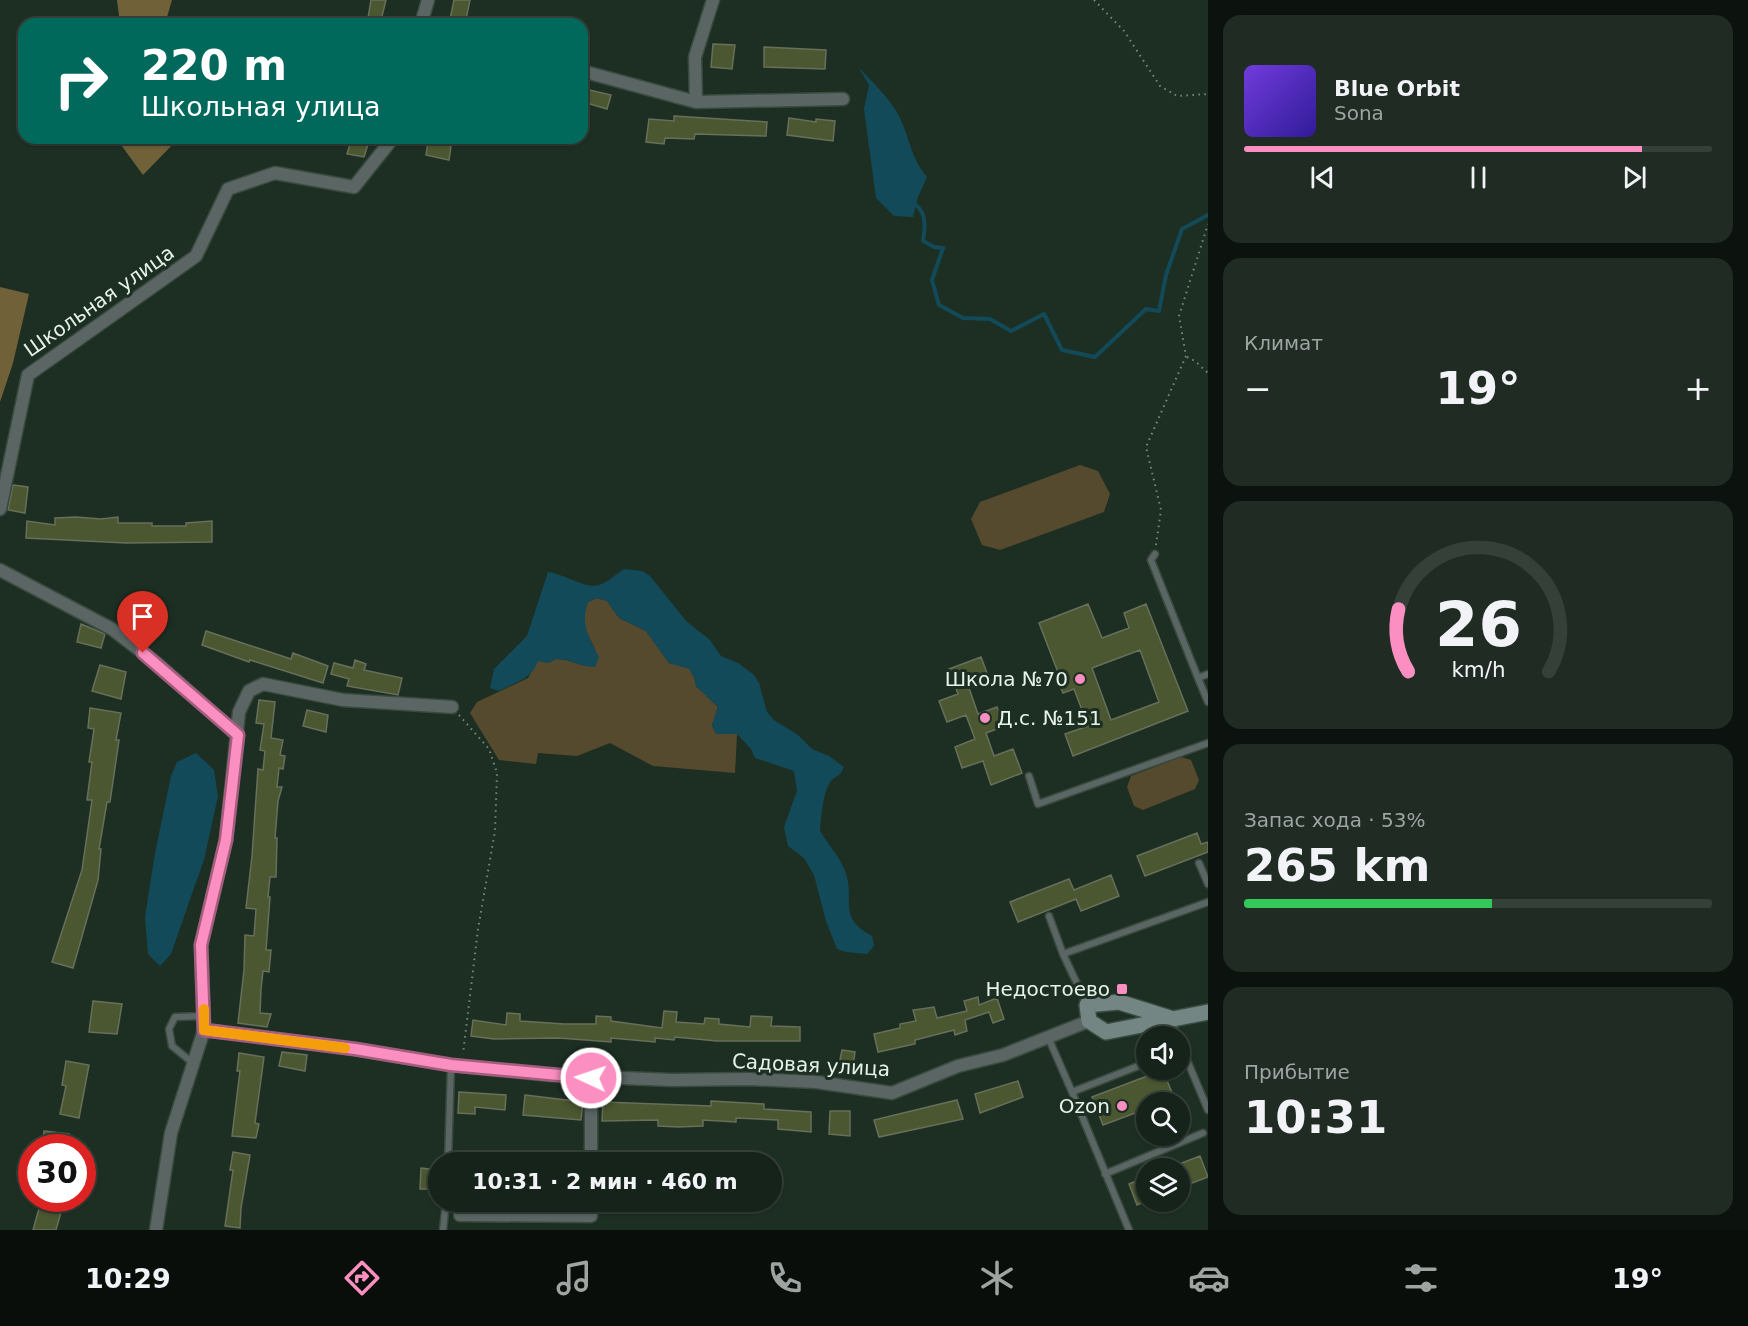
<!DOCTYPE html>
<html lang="ru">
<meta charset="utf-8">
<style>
body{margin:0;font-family:"DejaVu Sans",sans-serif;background:#1f2b23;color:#f1f3f6;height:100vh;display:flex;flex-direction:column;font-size:22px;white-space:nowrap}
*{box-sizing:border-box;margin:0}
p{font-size:20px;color:#9ea4a2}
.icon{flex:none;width:33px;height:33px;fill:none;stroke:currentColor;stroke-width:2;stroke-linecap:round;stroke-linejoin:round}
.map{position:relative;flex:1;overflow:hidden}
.panel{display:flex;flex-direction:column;gap:15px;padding:15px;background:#0c130e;width:540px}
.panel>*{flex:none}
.banner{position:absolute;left:18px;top:18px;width:570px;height:126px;border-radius:18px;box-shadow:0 2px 4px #0004,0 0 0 2px #354039;background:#00695c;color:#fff;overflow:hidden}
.fabs{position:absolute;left:1136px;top:1026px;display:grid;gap:12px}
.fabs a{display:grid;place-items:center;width:54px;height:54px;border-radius:50%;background:#16231a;box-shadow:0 2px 4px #0004,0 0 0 2px #354039;font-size:30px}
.speed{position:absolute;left:18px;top:1134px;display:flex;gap:12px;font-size:30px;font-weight:700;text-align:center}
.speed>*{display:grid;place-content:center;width:78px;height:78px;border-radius:50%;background:#16231a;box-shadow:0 2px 4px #0004,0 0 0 2px #354039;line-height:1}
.speed .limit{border:9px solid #d22;background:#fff;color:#111}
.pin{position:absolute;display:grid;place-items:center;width:51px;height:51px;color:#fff;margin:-62px -26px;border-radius:50% 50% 50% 0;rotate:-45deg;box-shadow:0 0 6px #0007}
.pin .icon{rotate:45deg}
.me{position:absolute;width:66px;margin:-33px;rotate:273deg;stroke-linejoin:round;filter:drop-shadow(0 0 4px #0008)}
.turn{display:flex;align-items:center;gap:21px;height:126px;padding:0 24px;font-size:27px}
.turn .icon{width:78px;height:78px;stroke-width:2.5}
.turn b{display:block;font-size:42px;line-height:51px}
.big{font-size:45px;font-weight:800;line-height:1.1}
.panel .card{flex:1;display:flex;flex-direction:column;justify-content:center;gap:9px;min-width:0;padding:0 21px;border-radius:18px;background:#1f2b23}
.panel .dial{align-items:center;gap:0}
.dial svg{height:156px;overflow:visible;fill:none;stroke:#354039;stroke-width:7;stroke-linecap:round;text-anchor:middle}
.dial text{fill:#f1f3f6;stroke:none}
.song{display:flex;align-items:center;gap:18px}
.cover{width:72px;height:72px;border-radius:9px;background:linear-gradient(135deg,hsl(260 70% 55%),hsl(250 70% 35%))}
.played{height:6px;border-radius:3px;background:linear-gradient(90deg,#fc8fc1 85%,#354039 85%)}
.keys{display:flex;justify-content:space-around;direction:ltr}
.heat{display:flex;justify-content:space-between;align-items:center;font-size:33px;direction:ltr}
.charge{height:9px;border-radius:4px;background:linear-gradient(90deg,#34c759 53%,#354039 0)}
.trip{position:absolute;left:428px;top:1152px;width:354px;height:60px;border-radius:30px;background:#16231a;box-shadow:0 2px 4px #0004,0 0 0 2px #354039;font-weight:800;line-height:60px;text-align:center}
.menu{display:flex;height:96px;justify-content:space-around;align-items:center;background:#090e0a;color:#9ea4a2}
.menu .icon{width:42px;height:42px}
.menu .on{color:#fc8fc1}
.menu b{font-size:27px;color:#f1f3f6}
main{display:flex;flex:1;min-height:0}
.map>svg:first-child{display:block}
.green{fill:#554a2e}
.forest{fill:#706139}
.water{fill:#134a59}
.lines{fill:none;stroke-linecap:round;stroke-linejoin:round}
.stream{stroke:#134a59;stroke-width:4}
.building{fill:#4b5730;stroke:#686f5a;stroke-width:1.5;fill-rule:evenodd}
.lane-casing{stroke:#394a3f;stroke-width:9}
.street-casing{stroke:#394a3f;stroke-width:15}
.secondary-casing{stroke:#394a3f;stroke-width:18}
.path{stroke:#79897e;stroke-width:2;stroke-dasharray:1.5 4.5;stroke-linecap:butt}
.lane{stroke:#5a6564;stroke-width:6}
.street{stroke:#5a6564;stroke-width:12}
.secondary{stroke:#738684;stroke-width:15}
.route-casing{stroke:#a45d7d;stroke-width:15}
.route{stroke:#fc8fc1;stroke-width:10}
.slow{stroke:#f59e0b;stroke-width:10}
.poi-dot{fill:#fc8fc1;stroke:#1d2f23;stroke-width:2}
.labels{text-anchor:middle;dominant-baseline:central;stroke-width:6;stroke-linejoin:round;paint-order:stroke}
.street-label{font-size:20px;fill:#e7f3ea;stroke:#1d2f23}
.poi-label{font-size:20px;fill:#e7f3ea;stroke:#1d2f23;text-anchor:end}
</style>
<main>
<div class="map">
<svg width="1208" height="1230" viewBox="0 0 1208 1230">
<rect width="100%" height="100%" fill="#1d2f23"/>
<path class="green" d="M 1080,465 L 1098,471 L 1110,494 L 1104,512 L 1000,550 L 982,545 L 971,519 L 980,502 Z
M 597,598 L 607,601 L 619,618 L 646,631 L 669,663 L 689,668 L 694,677 L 696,686 L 718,707 L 712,725 L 716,734 L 737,734 L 735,773 L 653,766 L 610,743 L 577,756 L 538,753 L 536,764 L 499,760 L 470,713 L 477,702 L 528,678 L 538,660 L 548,663 L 556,659 L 566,660 L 585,666 L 595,666 C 595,661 596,653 594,647 C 585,628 580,624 588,602 Z
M 1181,757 L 1191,760 L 1199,780 L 1195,789 L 1143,810 L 1134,806 L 1127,787 L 1131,776 Z"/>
<path class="forest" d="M 117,0 L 172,0 L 165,24 L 120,24 Z
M 116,138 L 177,138 L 178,139 L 143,175 Z
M 0,287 L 29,294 L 13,363 L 0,402 Z"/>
<path class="water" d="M 859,68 C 873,82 888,97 898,114 C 909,135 911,159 927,177 L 918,197 L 913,217 L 894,216 L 876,198 L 864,109 L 869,85 Z
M 624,569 L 642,571 L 650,576 L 686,621 L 710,640 L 721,656 L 738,663 L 754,675 L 759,683 L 767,712 L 774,720 L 798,735 L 812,749 L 829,756 L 844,767 C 839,778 838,774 831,781 C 823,790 821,819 820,831 C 828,844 840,857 845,871 C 856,900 836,917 872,936 L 874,946 L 867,954 L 846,952 L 837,949 L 826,921 L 814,875 L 804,858 L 788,846 L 784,827 L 797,791 L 794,771 L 755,758 L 751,749 L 737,734 L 716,734 L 712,725 L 718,707 L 696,686 L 694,677 L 689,669 L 669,663 L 646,631 L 619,618 L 607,601 L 597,598 L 588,602 C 580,625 589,637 599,657 L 595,667 L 585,666 L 566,660 L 556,659 L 548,663 L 538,661 C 532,679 516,682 499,691 L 490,688 L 494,669 L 527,636 L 548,572 C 565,574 584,589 599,585 C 608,582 616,574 624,569 Z
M 196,753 L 214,770 L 218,796 L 204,860 L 195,885 L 171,954 L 160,966 L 148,954 L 145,917 L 155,853 L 171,776 L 177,762 Z"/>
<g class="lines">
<path class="stream" d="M 916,205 C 927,214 925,228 923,241 L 934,247 L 943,248 L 932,280 L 939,305 L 963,318 L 990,319 L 1011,331 L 1044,314 L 1062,350 L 1095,357 L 1146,309 L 1159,311 L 1166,275 L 1182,229 L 1208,215"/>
</g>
<path class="building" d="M 371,0 L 386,0 L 380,24 L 367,24 Z
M 454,0 L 470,0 L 465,24 L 449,24 Z
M 713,44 L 735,45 L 732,69 L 711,67 Z
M 764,47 L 826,50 L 825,69 L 764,67 Z
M 585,89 L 611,95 L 607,109 L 583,102 Z
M 674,116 L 767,122 L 766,136 L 695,134 L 694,139 L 665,138 L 664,144 L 646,142 L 649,119 L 674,121 Z
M 789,118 L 816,122 L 816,119 L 835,121 L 833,141 L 787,135 Z
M 352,138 L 370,138 L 364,157 L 347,154 Z
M 428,142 L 451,146 L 449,160 L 426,155 Z
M 13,485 L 28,487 L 25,513 L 8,510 Z
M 76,517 L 101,519 L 118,517 L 118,523 L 152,523 L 152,526 L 186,526 L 186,523 L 212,521 L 212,542 L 126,543 L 26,538 L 27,521 L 55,525 L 55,518 Z
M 1088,604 L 1102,638 L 1129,628 L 1124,613 L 1146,604 L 1188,711 L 1073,756 L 1065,734 L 1088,726 L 1074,689 L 1063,693 L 1058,681 L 1061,680 L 1039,623 ZM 1140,650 L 1159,702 L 1111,720 L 1092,668 Z
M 81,624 L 105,634 L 101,648 L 77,642 Z
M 206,631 L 291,659 L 293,653 L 328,666 L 323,683 L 250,660 L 249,662 L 202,645 Z
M 981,657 L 990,681 L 969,688 L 978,714 L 997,707 L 1005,726 L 986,733 L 994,756 L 1013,749 L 1022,773 L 991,785 L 983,761 L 962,768 L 955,747 L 975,739 L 966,715 L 947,722 L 939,701 L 958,694 L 949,669 Z
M 355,660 L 366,664 L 364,670 L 402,678 L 398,695 L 347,686 L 349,679 L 331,674 L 334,663 L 353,668 Z
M 100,665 L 126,672 L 121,699 L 92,691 Z
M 259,700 L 275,702 L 271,738 L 283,740 L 280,755 L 285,756 L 283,769 L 279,768 L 277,787 L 282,787 L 278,801 L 275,838 L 277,838 L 276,877 L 270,877 L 268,897 L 270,897 L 266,950 L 271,950 L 269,972 L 263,971 L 261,989 L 260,1013 L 271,1014 L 267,1027 L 238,1023 L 244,970 L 245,935 L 254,936 L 256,909 L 246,908 L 252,856 L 258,769 L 263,770 L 265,751 L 260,750 L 264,724 L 256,723 Z
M 90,708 L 121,713 L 116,740 L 119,740 L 110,802 L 107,802 L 99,849 L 101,849 L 98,880 L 73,968 L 52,962 L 82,870 L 92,800 L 87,800 L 92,762 L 89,762 L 94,729 L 88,728 Z
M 307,710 L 328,715 L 326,732 L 303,726 Z
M 1197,833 L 1201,844 L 1208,842 L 1208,852 L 1145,876 L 1137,856 Z
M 1111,875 L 1119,896 L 1081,911 L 1076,899 L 1018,922 L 1010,902 L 1069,879 L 1074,890 Z
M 978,997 L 979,1005 L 997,998 L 1004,1019 L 993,1023 L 989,1012 L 965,1020 L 967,1031 L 955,1035 L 954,1030 L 915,1040 L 915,1044 L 878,1052 L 874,1034 L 900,1028 L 900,1024 L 916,1021 L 913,1010 L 934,1007 L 937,1018 L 967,1011 L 964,1001 Z
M 93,1001 L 122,1004 L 117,1034 L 89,1032 Z
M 664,1011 L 677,1012 L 676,1022 L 704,1024 L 705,1018 L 719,1019 L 719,1024 L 750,1027 L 751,1016 L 772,1017 L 771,1026 L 800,1027 L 800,1041 L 717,1041 L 675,1037 L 674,1040 L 655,1038 L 655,1042 L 611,1038 L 611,1042 L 559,1038 L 494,1039 L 471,1036 L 473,1020 L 506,1025 L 507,1013 L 520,1014 L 520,1021 L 564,1024 L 596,1024 L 596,1016 L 611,1017 L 611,1021 L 662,1028 Z
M 842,1050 L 855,1052 L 853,1066 L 839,1064 Z
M 282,1052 L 307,1055 L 305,1071 L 279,1066 Z
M 239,1053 L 264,1057 L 255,1123 L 259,1124 L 256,1138 L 232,1136 L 240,1071 L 237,1071 Z
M 66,1061 L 89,1065 L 79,1118 L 60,1114 L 66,1086 L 62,1085 Z
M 1163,1070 L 1174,1098 L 1162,1102 L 1146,1102 L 1146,1109 L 1103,1125 L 1092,1097 Z
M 1018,1081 L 1023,1097 L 980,1113 L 975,1094 Z
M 459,1092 L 506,1095 L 505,1110 L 475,1107 L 475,1114 L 458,1113 Z
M 525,1095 L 583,1102 L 581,1120 L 523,1115 Z
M 957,1100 L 963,1119 L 879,1137 L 874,1120 Z
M 711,1101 L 764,1104 L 764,1109 L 811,1112 L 811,1132 L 778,1129 L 778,1120 L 736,1118 L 736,1122 L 703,1120 L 703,1126 L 678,1127 L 658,1126 L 658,1120 L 602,1121 L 603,1102 L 711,1106 Z
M 830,1111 L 850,1111 L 850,1136 L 829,1134 Z
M 44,1131 L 69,1134 L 67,1148 L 42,1148 Z
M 233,1152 L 250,1155 L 241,1208 L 240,1228 L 225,1226 L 233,1170 L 230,1170 Z
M 1200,1156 L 1208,1177 L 1179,1188 L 1179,1164 Z
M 421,1168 L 437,1170 L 435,1189 L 420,1189 Z
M 1146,1177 L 1146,1201 L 1137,1205 L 1129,1184 Z
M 42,1198 L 65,1198 L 56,1230 L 33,1230 Z"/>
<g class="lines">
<g class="lane-casing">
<path id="lane" d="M 1155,554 L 1151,560 L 1198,678 L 1208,674
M 1198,678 L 1208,702
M 1029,776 L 1038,804 L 1208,743
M 1199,863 L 1208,884
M 1049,916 L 1063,954 L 1087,1005
M 1063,954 L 1208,902
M 1171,1020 L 1177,1036
M 1048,1037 L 1072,1092
M 1179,1041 L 1208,1110
M 193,1063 L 172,1046 L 169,1029 L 175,1017 L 203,1016
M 448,1162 L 451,1065
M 1105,1174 L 1203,1133
M 443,1230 L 446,1202
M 1129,1230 L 1072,1092 L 1146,1063"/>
</g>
<g class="street-casing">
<path id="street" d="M 421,24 L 428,0
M 582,71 L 696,102 L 843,99
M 696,102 L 695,57 L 713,0
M 0,509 L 28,375 L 196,256 L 228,189 L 275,173 L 354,187 L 393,138
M 0,570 L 112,629 L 159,665 L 238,736
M 204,1030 L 355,1049 L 451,1065 L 550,1075 L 672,1080 L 748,1079 L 816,1082 L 892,1093 L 958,1066 L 1003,1055 L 1089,1021
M 591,1162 L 591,1078
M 460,1215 L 591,1216 L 591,1202
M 156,1230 L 171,1133 L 204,1030 L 201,945 L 226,840 L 239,712 L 249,691 L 263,684 L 343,700 L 452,707"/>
</g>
<g class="secondary-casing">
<path id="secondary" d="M 1170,1018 L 1119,1002 L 1087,1005 L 1089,1021 L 1106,1032 L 1208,1012"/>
</g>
<path class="path" d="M 1094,0 L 1124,31 L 1160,86 L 1177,96 L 1208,94
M 1187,357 L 1195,361 L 1208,373
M 1156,545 L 1161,510 L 1146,447 L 1186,356 L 1179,316 L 1208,224
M 459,715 L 489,749 L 497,773 L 495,831 L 478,929 L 463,1054"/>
<use href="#lane" class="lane"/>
<use href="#street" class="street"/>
<use href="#secondary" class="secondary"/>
</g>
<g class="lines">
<g class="route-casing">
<path id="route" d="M 143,653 L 238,735 L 226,840 L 201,945 L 204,1030 L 355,1049 L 451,1065 L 591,1078"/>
</g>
<use href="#route" class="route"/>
<path class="slow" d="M 204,1009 L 204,1030 L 345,1048"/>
</g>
<g class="poi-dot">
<circle cx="1080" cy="679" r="6"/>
<circle cx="985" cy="718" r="6"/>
<rect x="1116" y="983" width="12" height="12" rx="3"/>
<circle cx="1122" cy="1106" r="6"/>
</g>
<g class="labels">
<g class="street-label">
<text transform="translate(99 301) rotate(-35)">Школьная улица</text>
<text transform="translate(811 1065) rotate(3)">Садовая улица</text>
</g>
<g class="poi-label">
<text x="1068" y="679">Школа №70</text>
<text x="997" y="718" text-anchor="start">Д.с. №151</text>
<text x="1110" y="989">Недостоево</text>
<text x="1110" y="1106">Ozon</text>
</g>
</g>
</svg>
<div class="fabs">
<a><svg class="icon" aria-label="sound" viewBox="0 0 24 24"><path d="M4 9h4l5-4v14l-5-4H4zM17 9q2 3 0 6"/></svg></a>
<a><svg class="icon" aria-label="search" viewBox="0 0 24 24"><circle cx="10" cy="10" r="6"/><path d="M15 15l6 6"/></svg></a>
<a><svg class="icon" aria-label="layers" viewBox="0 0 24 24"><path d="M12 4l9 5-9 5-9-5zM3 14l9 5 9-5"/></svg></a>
</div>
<div class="speed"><div class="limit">30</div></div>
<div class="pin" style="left:143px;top:653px;background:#d93025"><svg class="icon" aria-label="arrive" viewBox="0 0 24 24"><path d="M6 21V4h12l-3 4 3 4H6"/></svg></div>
<svg class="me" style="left:591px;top:1078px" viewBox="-20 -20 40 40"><circle r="17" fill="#fc8fc1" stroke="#fff" stroke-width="3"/><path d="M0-11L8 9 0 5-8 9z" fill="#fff"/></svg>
<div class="trip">10:31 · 2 мин · 460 m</div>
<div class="banner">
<div class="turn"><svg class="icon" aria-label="right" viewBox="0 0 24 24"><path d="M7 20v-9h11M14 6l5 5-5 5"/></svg><div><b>220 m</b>Школьная улица</div></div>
</div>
</div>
<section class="panel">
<div class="card">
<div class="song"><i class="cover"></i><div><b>Blue Orbit</b><p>Sona</p></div></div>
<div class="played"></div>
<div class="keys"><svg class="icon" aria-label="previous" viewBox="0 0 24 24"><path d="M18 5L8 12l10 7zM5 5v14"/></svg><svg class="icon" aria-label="pause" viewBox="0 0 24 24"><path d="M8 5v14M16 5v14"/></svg><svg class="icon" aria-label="next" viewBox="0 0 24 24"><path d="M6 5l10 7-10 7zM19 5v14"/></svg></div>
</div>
<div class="card"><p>Климат</p>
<div class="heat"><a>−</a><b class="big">19°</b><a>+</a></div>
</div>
<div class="card dial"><svg viewBox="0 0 100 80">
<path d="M14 69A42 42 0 1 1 86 69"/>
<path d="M14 69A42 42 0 0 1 9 37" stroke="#fc8fc1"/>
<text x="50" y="56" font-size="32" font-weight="700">26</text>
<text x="50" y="72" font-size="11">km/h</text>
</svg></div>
<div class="card"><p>Запас хода · 53%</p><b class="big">265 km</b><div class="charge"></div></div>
<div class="card"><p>Прибытие</p><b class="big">10:31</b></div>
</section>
</main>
<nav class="menu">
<b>10:29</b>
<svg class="icon on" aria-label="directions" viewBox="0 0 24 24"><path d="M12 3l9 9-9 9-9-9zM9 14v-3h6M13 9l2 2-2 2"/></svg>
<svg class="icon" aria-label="music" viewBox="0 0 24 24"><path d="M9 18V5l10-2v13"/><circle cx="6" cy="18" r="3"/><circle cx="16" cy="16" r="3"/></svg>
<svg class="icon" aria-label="phone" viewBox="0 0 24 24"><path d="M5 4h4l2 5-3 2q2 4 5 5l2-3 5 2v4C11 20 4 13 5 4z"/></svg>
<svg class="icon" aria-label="climate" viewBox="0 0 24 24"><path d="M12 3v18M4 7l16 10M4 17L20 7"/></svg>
<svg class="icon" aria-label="car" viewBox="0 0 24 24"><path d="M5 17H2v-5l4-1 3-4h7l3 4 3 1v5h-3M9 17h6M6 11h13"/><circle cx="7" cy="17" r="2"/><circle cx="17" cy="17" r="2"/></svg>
<svg class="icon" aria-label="filters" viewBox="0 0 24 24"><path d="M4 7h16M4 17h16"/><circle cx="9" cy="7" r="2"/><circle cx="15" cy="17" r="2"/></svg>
<b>19°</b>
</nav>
